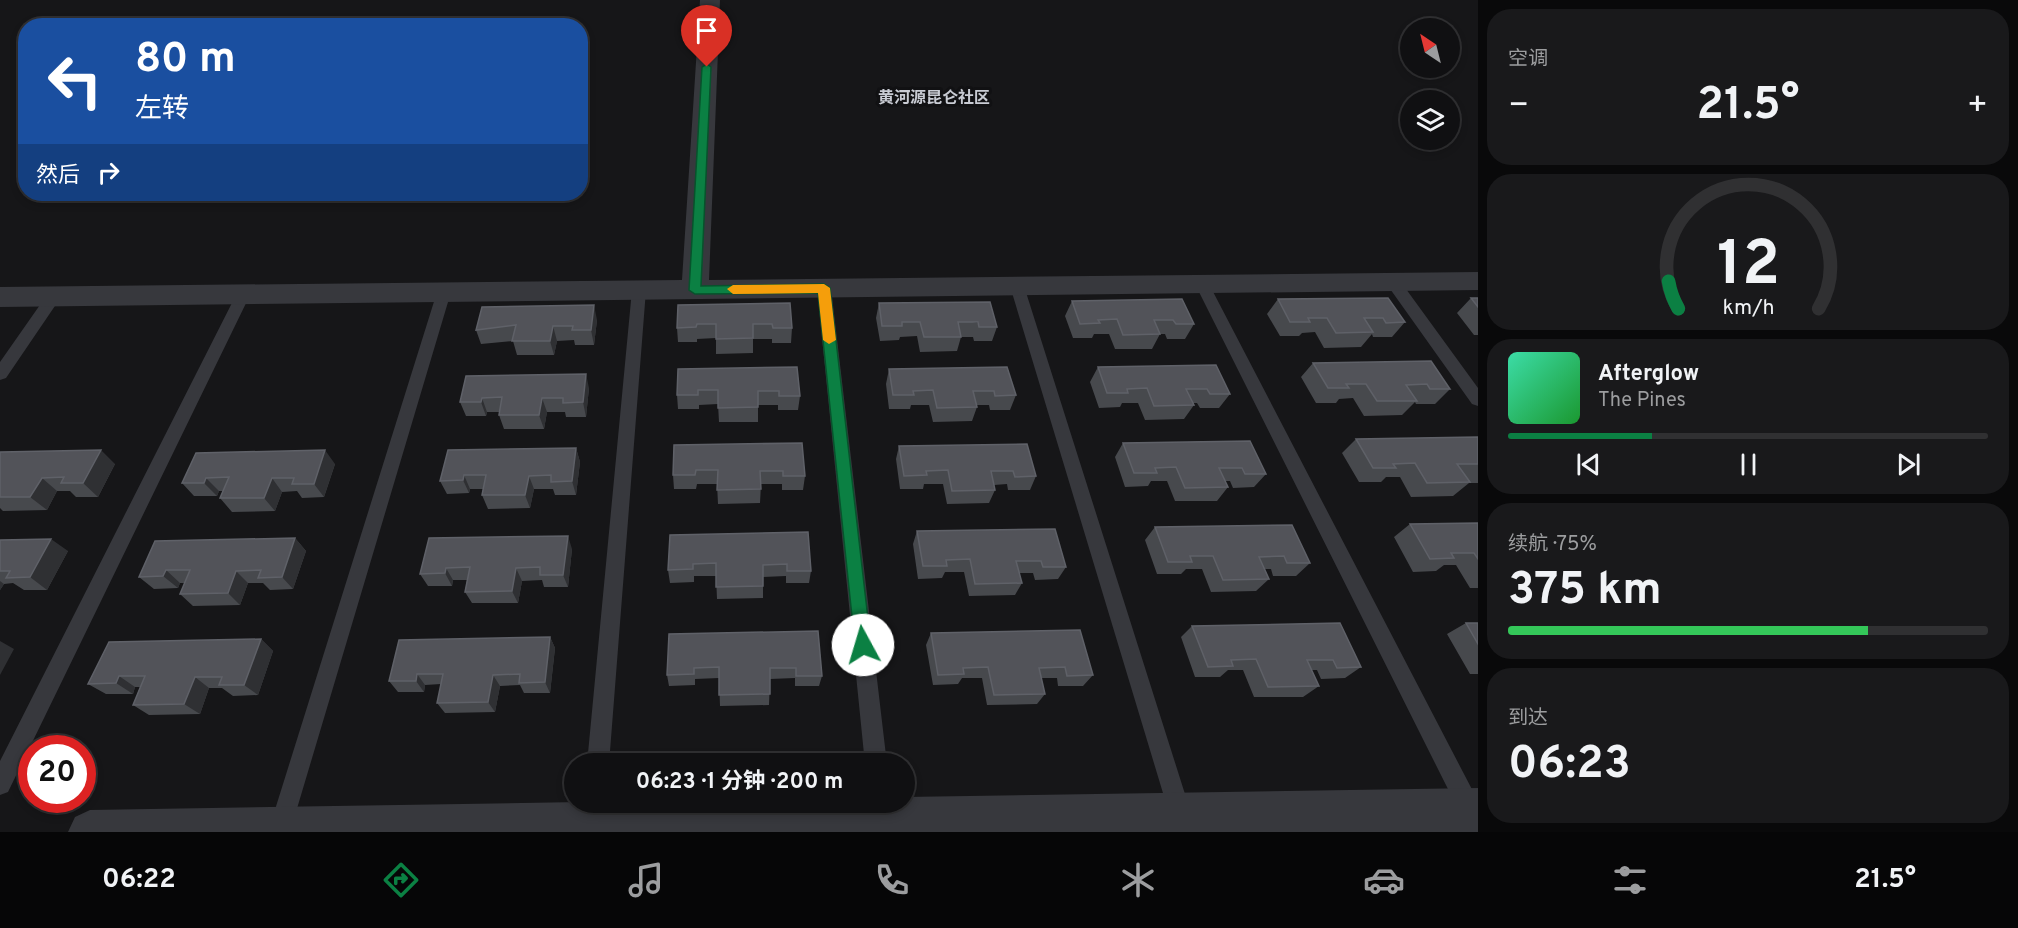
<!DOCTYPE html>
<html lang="zh">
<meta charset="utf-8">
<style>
body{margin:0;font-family:Overpass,"Noto Sans SC",sans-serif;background:#19191b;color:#f1f3f6;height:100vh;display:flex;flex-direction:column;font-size:22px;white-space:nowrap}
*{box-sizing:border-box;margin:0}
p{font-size:20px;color:#9c9d9f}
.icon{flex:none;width:33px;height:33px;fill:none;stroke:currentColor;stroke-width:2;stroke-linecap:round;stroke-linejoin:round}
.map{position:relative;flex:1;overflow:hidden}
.drawer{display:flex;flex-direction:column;gap:9px;padding:9px;background:#09090a;width:540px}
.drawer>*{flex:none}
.top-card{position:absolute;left:18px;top:18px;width:570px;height:183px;border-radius:24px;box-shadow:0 3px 9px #0003,0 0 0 2px #303032;background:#1a4fa0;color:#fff;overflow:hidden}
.needle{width:39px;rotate:325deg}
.controls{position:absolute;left:1400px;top:18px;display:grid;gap:12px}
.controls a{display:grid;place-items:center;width:60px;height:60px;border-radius:50%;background:#101012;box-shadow:0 3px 9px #0003,0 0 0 2px #303032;font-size:30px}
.speed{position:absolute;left:18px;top:735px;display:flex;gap:12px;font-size:30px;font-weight:700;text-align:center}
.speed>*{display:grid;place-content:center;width:78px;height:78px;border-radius:50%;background:#101012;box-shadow:0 3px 9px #0003,0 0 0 2px #303032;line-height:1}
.speed .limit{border:9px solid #d22;background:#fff;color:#111}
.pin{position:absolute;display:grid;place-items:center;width:51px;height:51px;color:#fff;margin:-62px -26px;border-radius:50% 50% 50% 0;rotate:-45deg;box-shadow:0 0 6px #0007}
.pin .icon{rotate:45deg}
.me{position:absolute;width:66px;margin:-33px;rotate:354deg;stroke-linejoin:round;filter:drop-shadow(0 0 4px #0008)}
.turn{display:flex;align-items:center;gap:21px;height:126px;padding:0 18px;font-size:27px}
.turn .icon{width:78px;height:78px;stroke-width:2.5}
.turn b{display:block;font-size:42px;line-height:51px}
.then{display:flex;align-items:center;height:57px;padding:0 18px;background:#0003;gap:12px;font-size:22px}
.big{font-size:45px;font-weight:700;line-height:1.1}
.drawer .card{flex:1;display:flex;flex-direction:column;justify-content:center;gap:9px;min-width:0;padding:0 21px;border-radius:24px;background:#19191b}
.drawer .dial{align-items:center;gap:0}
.dial svg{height:156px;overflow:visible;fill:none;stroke:#303032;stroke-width:7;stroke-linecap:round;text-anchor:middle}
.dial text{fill:#f1f3f6;stroke:none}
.song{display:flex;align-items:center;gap:18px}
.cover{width:72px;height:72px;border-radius:9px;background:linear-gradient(135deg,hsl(160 70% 55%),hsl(130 70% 35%))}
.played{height:6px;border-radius:3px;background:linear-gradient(90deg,#0b8043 30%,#303032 30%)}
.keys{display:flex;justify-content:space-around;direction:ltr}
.heat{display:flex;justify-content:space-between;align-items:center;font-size:33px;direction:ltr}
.charge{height:9px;border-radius:4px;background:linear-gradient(90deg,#34c759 75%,#303032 0)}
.trip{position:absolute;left:564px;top:753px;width:351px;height:60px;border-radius:30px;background:#101012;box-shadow:0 3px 9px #0003,0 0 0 2px #303032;font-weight:700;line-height:60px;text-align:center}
.tab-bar{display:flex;height:96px;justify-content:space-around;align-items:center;background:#060607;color:#9c9d9f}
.tab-bar .icon{width:42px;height:42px}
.tab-bar .on{color:#0b8043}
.tab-bar b{font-size:27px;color:#f1f3f6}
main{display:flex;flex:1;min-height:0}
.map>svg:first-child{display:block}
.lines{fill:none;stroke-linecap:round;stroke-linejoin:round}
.lane{fill:#37383d;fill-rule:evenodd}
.street{fill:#37383d;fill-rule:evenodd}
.wall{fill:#47494d}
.shaded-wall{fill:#2f3033}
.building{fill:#525359;stroke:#5f6168;stroke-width:1.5}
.route{fill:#0b8043;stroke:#07532c;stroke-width:1.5}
.slow{fill:#f59e0b}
.labels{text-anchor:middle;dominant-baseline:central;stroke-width:6;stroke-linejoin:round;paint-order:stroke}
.far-quarter-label{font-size:16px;font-weight:bold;fill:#c9ccd4;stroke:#111113}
</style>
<main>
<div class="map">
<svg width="1478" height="832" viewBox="0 0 1478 832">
<rect width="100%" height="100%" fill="#161618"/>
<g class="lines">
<path class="lane" d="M 1393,277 L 1398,278 L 1478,388 L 1478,406 L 1472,404 L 1388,286 L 1386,282 Z
M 1202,279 L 1209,284 L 1477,799 L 1477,815 L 1469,818 L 1461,815 L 1195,284 Z
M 1017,281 L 1024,286 L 1191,813 L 1188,821 L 1180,824 L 1172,821 L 1169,813 L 1010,286 Z
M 824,283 L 831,288 L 887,764 L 865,764 L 817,288 Z
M 639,285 L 646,290 L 609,764 L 587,764 L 632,290 Z
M 444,287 L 451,292 L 290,832 L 268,832 L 437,292 Z
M 243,290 L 250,295 L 8,792 L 0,795 L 0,761 L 236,295 Z
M 54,291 L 61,296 L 59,300 L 6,378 L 0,380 L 0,362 L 49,292 Z"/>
<path class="street" d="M 700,0 L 720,0 L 709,280 L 1478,272 L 1478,290 L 0,307 L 0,287 L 682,280 Z
M 1478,788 L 1478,832 L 68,832 L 75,817 L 90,810 L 580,802 L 904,802 L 904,797 Z"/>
</g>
<path class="wall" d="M 1471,298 L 1478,298 L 1478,335 L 1474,335 L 1457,313 Z
M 1182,299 L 1194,324 L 1185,339 L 1167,339 L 1165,334 L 1160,334 L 1152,349 L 1115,349 L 1109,334 L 1094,334 L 1092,338 L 1073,338 L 1065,316 L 1072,301 Z
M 1278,299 L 1405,322 L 1392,337 L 1373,337 L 1372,334 L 1361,347 L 1324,348 L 1315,332 L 1302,333 L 1299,336 L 1280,336 L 1267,314 Z
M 879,303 L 997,327 L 992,341 L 974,341 L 973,337 L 961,337 L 957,351 L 920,352 L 917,336 L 900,337 L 899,340 L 880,341 L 876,318 Z
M 678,305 L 792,328 L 791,343 L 772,343 L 772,339 L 753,339 L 753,353 L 716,354 L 716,338 L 697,339 L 697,342 L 678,342 L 677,328 Z
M 482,307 L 597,320 L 594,345 L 575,345 L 574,340 L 557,341 L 554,355 L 517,355 L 513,341 L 481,344 L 476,330 Z
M 1313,363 L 1450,389 L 1435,404 L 1416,404 L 1415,402 L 1402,415 L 1364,416 L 1353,398 L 1339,399 L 1336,403 L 1316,403 L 1301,377 Z
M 1098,367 L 1230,394 L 1219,408 L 1200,408 L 1197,403 L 1193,403 L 1194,405 L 1184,419 L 1145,420 L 1138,403 L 1122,403 L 1120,407 L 1099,408 L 1090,382 Z
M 678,369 L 800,396 L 798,410 L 778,410 L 778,405 L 758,405 L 758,422 L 719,422 L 718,404 L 699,405 L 699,409 L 678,409 L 677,395 Z
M 889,369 L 1016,395 L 1010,410 L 990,410 L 989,405 L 976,405 L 977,407 L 972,421 L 933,422 L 929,405 L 911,405 L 910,409 L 889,409 L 886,384 Z
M 466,376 L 589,388 L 586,417 L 566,417 L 565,412 L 547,412 L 544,429 L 504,429 L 499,415 L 500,412 L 487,412 L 486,416 L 466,416 L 460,402 Z
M 1478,437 L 1478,483 L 1469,483 L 1453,496 L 1411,497 L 1400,477 L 1386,477 L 1381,482 L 1359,482 L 1342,453 L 1356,439 Z
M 1250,441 L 1266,474 L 1254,487 L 1233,488 L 1230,481 L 1225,481 L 1228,487 L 1217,501 L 1175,501 L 1167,481 L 1151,481 L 1148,486 L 1125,487 L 1115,457 L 1123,443 Z
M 674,445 L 805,476 L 803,490 L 782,490 L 782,484 L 761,484 L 760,503 L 718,504 L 717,484 L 697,484 L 696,489 L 674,489 L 673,475 Z
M 899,446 L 1036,476 L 1030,490 L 1008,490 L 1007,484 L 994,485 L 995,490 L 989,503 L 947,504 L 943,484 L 924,484 L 923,489 L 900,489 L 896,459 Z
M 576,448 L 580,462 L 576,495 L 555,495 L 553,489 L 534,489 L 530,508 L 488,509 L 482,495 L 483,489 L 470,489 L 469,493 L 447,494 L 440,481 Z
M 0,452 L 115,464 L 98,497 L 76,497 L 70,491 L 57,491 L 47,510 L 3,511 L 0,508 Z
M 196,453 L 335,464 L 324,497 L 302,498 L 297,491 L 282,492 L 275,511 L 232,512 L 220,498 L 223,491 L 219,491 L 217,496 L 194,496 L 182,483 Z
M 1478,523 L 1478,588 L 1470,588 L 1456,565 L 1444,565 L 1436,571 L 1413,572 L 1394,537 L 1410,524 Z
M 1292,525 L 1310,563 L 1296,576 L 1273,576 L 1271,569 L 1265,569 L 1269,579 L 1256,591 L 1211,592 L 1202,569 L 1186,569 L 1181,574 L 1157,574 L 1145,540 L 1155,527 Z
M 917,531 L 1066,567 L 1058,579 L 1035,580 L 1033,573 L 1019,573 L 1022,583 L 1015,595 L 969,596 L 964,572 L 945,572 L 942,578 L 918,579 L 913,544 Z
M 808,532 L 811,571 L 809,583 L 786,583 L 786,576 L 763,577 L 763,598 L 717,599 L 716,576 L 694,576 L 694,582 L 670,583 L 668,570 Z
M 295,538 L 306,551 L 293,589 L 270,590 L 263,583 L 248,583 L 240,605 L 193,606 L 180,594 L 185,583 L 180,583 L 178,588 L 154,589 L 139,577 Z
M 429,538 L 572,549 L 568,587 L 544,587 L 542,580 L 522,581 L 518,603 L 472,603 L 465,592 L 467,580 L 453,580 L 452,586 L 428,586 L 420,574 Z
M 0,540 L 68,551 L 47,590 L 24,590 L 13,583 L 4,584 L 0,590 Z
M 1340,623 L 1361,667 L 1345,678 L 1321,679 L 1317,670 L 1311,670 L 1319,686 L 1303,697 L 1254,697 L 1243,670 L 1228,670 L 1220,677 L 1195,677 L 1181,637 L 1192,626 Z
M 1466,623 L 1478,623 L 1478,674 L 1470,674 L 1447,634 Z
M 818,631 L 822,676 L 819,686 L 795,686 L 795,678 L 770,679 L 769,705 L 720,706 L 719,678 L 695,679 L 695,685 L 669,686 L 667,675 Z
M 931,633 L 1093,675 L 1083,686 L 1058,686 L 1057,678 L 1041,678 L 1045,694 L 1037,704 L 987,705 L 982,678 L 962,678 L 958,684 L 933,685 L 926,645 Z
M 550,637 L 555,648 L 550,693 L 524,693 L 520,685 L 500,686 L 495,712 L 445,713 L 437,703 L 441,684 L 425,685 L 424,692 L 398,692 L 389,681 Z
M 261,639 L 273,651 L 258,695 L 233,696 L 222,688 L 209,688 L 200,714 L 149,715 L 133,705 L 140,687 L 135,687 L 133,694 L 106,694 L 88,684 Z"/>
<path class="shaded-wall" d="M 594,305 L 597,320 L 594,345 L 591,330 Z
M 553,326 L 557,341 L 554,355 L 550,341 Z
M 586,374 L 589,388 L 586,417 L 583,402 Z
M 482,398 L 487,412 L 486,416 L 481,402 Z
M 542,398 L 547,412 L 544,429 L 539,415 Z
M 576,448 L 580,462 L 576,495 L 572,481 Z
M 101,450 L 115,464 L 98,497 L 83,483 Z
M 325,450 L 335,464 L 324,497 L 314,484 Z
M 464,475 L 470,489 L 469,493 L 463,480 Z
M 529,476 L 534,489 L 530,508 L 525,495 Z
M 42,478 L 57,491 L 47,510 L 30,497 Z
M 206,478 L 219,491 L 217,496 L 204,483 Z
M 272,478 L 282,492 L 275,511 L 264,498 Z
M 568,536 L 572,549 L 568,587 L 563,575 Z
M 295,538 L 306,551 L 293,589 L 282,577 Z
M 51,539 L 68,551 L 47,590 L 30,577 Z
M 446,568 L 453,580 L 452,586 L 445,573 Z
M 516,568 L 522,581 L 518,603 L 512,591 Z
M 166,570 L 180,583 L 178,588 L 163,576 Z
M 236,571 L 248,583 L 240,605 L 228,593 Z
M 0,581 L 4,584 L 0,590 Z
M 550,637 L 555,648 L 550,693 L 545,682 Z
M 261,639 L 273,651 L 258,695 L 244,685 Z
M 0,641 L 14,649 L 0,675 Z
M 417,674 L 425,685 L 424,692 L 416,681 Z
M 493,675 L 500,686 L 495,712 L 488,702 Z
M 119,676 L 135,687 L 133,694 L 116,683 Z
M 195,677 L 209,688 L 200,714 L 184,704 Z"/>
<path class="building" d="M 1388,298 L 1405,322 L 1386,323 L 1383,318 L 1364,318 L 1373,332 L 1336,333 L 1327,318 L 1308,318 L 1310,322 L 1290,322 L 1278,299 Z
M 1471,298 L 1478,298 L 1478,307 Z
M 1182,299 L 1194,324 L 1176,324 L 1173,320 L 1154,320 L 1160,334 L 1123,335 L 1117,319 L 1098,320 L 1100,323 L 1080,324 L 1072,301 Z
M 990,302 L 997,327 L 979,327 L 978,322 L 958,322 L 961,337 L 924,337 L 920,322 L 902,322 L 902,326 L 882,326 L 879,303 Z
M 790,303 L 792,328 L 773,328 L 772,324 L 753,324 L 753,338 L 716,339 L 716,324 L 697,324 L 696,327 L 677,328 L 678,305 Z
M 594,305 L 591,330 L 572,330 L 573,326 L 553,326 L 550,341 L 512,341 L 516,325 L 476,330 L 482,307 Z
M 1431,361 L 1450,389 L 1430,389 L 1427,384 L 1406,385 L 1417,401 L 1377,401 L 1366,384 L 1346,384 L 1349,388 L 1328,388 L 1313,363 Z
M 1216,365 L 1230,394 L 1210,394 L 1207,389 L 1186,389 L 1194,405 L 1154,406 L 1147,388 L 1127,389 L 1128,393 L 1107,393 L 1098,367 Z
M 797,367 L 800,396 L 779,396 L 779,391 L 758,391 L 758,407 L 718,408 L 718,390 L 698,390 L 698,395 L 677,395 L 678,369 Z
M 1007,367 L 1016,395 L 995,396 L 994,391 L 973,391 L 977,407 L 937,408 L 933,390 L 913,391 L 914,395 L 893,395 L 889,369 Z
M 586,374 L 583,402 L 563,403 L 563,398 L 542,398 L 539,415 L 499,415 L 502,397 L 482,398 L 481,402 L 460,402 L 466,376 Z
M 1478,437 L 1478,464 L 1457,464 L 1470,482 L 1427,483 L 1415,463 L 1393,464 L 1396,468 L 1373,468 L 1356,439 Z
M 1250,441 L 1266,474 L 1245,474 L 1242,468 L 1219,468 L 1228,487 L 1185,488 L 1176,467 L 1155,468 L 1157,473 L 1134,473 L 1123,443 Z
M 802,443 L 805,476 L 783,476 L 783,471 L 760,471 L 761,489 L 717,490 L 718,470 L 696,470 L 695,475 L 673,475 L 674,445 Z
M 1027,444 L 1036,476 L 1015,477 L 1013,471 L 991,471 L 995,490 L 952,491 L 948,470 L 926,471 L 927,475 L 904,476 L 899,446 Z
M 576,448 L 572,481 L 551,482 L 551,475 L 529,476 L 525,495 L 482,495 L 486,475 L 464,475 L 463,480 L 440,481 L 448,450 Z
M 101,450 L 83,483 L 61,483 L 64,477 L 42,478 L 30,497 L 0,497 L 0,452 Z
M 325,450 L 314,484 L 292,484 L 294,478 L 272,478 L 264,498 L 220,498 L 229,477 L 206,478 L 204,483 L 182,483 L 196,453 Z
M 1478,523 L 1478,559 L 1474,553 L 1451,553 L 1454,558 L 1430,559 L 1410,524 Z
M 1292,525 L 1310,563 L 1287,563 L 1284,556 L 1259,557 L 1269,579 L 1223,580 L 1213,556 L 1190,556 L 1192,562 L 1168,562 L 1155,527 Z
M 1055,529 L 1066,567 L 1043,567 L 1041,561 L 1016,561 L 1022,583 L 975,584 L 970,559 L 946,560 L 947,566 L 923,566 L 917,531 Z
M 808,532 L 811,571 L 787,571 L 787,564 L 763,565 L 763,586 L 716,587 L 716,563 L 693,564 L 693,569 L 668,570 L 670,535 Z
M 568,536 L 563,575 L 540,575 L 540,567 L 516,568 L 512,591 L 465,592 L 470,567 L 446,568 L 445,573 L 420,574 L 429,538 Z
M 295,538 L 282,577 L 258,578 L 261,570 L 236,571 L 228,593 L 180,594 L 190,570 L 166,570 L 163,576 L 139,577 L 155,541 Z
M 51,539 L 30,577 L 6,578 L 10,571 L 0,571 L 0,540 Z
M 1340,623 L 1361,667 L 1337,668 L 1333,660 L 1307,660 L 1319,686 L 1268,687 L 1256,659 L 1231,660 L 1233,666 L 1208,667 L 1192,626 Z
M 1466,623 L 1478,623 L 1478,644 Z
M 1080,630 L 1093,675 L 1067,676 L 1065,667 L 1039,668 L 1045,694 L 994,695 L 988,667 L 963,668 L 964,674 L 938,675 L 931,633 Z
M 818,631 L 822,676 L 796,676 L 796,668 L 770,668 L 770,694 L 719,695 L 719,667 L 694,668 L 694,674 L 667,675 L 669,634 Z
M 550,637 L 545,682 L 519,683 L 520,674 L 493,675 L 488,702 L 437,703 L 443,674 L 417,674 L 416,681 L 389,681 L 399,640 Z
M 261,639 L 244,685 L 219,685 L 222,677 L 195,677 L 184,704 L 133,705 L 145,676 L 119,676 L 116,683 L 88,684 L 109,642 Z"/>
<path class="route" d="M 707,64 L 711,67 L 701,286 L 824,284 L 830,288 L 871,645 L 869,650 L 863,653 L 857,650 L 855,645 L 818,293 L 695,294 L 689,290 L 702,67 Z"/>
<path class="slow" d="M 824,284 L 830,288 L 836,340 L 829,344 L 823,340 L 818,293 L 733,294 L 727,289 L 733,285 Z"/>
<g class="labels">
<g class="far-quarter-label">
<text x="934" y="99">黄河源昆仑社区</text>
</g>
</g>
</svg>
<div class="controls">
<a><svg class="needle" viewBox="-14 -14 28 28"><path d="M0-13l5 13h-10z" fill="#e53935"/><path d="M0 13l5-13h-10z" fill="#9c9d9f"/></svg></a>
<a><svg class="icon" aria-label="layers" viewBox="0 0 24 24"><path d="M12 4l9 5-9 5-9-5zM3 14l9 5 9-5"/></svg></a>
</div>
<div class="speed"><div class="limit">20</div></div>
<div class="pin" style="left:707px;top:67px;background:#d93025"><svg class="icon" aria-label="arrive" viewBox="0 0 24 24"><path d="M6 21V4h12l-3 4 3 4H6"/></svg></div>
<svg class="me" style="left:863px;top:645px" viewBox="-20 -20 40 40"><circle r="19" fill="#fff"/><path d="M0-13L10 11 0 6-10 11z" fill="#0b8043"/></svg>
<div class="trip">06:23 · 1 分钟 · 200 m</div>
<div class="top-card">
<div class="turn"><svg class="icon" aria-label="left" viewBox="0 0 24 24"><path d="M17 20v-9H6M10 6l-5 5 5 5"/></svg><div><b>80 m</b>左转</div></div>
<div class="then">然后<svg class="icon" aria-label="right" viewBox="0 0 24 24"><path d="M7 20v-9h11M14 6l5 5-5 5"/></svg></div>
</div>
</div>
<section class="drawer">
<div class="card"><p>空调</p>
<div class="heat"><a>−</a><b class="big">21.5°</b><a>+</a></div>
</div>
<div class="card dial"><svg viewBox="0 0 100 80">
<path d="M14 69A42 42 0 1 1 86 69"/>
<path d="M14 69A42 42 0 0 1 9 55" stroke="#0b8043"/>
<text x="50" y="56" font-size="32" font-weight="700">12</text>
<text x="50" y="72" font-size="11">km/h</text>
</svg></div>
<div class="card">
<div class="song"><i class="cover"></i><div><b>Afterglow</b><p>The Pines</p></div></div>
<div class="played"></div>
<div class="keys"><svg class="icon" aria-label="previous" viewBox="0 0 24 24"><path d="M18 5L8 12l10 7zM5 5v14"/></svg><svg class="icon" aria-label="pause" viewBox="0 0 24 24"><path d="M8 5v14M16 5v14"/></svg><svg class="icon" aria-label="next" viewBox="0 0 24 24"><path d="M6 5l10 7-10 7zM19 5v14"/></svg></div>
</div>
<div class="card"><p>续航 · 75%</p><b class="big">375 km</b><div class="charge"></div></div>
<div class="card"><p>到达</p><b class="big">06:23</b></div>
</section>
</main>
<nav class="tab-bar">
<b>06:22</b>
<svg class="icon on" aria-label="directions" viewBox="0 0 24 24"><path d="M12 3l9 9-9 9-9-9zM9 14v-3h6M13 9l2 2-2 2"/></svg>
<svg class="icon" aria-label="music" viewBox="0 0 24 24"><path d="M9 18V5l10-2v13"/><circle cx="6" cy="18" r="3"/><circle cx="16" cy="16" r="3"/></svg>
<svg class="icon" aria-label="phone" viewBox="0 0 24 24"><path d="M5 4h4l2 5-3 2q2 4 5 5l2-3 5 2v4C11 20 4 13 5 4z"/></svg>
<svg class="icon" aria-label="climate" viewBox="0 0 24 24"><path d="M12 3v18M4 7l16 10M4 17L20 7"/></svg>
<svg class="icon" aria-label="car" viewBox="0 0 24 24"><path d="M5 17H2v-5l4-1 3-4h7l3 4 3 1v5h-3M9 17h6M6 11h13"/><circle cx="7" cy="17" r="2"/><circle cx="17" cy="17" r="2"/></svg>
<svg class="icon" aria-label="filters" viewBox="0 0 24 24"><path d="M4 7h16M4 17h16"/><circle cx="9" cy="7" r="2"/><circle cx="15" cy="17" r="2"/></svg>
<b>21.5°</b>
</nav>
